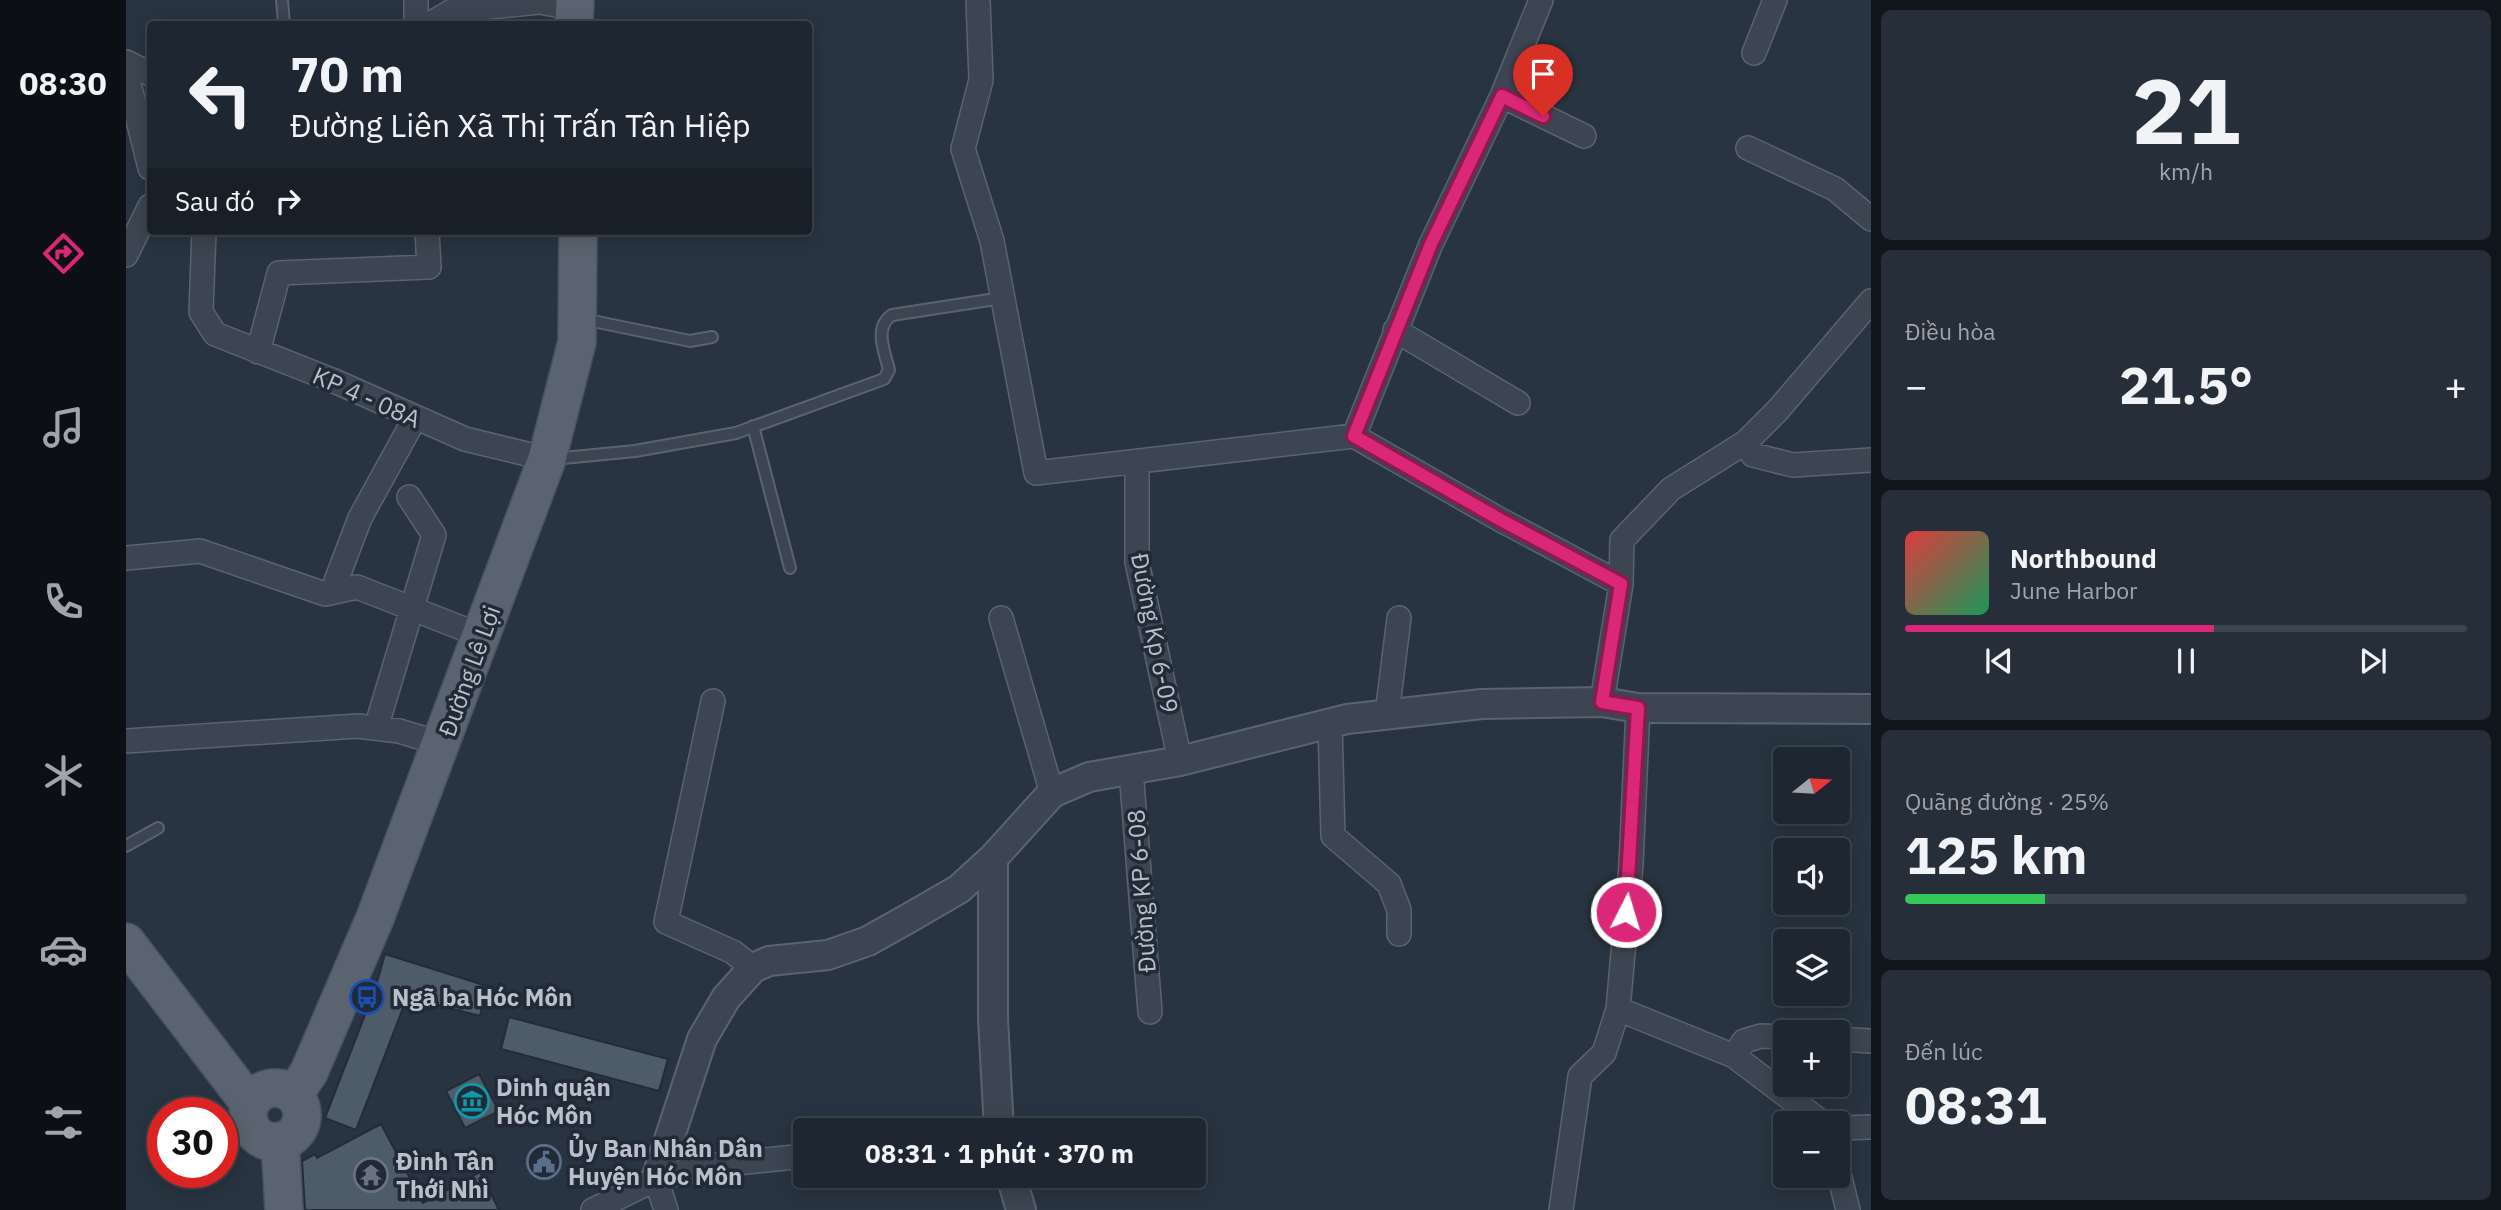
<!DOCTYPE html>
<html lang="vi">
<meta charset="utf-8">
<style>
body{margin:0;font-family:"IBM Plex Sans",sans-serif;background:#262f39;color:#f1f3f6;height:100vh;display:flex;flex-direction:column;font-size:26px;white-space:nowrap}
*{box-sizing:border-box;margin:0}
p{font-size:23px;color:#a1a5ab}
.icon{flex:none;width:38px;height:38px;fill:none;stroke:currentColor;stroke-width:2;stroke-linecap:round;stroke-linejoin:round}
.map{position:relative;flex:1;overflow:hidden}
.panel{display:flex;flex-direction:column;gap:10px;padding:10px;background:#10151b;width:630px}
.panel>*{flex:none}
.banner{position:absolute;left:21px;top:21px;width:665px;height:214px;border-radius:7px;box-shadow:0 4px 18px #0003,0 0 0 2px #3c444d;background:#1e2731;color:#f1f3f6;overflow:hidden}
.needle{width:46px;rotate:72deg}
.tools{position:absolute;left:1647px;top:747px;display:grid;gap:14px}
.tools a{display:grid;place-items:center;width:77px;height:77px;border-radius:7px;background:#1e2731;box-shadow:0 4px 18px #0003,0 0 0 2px #3c444d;font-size:35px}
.speed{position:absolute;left:21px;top:1097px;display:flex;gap:14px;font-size:35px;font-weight:700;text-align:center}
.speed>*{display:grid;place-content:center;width:91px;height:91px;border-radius:50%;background:#1e2731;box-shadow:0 4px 18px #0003,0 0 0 2px #3c444d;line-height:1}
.speed .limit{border:10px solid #d22;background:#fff;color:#111}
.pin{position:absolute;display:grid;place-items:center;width:60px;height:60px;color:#fff;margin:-72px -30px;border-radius:50% 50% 50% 0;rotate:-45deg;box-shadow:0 0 7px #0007}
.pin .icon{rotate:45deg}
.me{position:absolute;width:77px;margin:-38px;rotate:5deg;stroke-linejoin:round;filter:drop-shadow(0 0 5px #0008)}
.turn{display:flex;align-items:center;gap:24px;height:147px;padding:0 28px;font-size:32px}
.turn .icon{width:91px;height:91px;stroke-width:2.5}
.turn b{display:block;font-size:49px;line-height:60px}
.then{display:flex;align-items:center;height:66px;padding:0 28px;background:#0003;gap:14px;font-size:26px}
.big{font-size:52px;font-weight:700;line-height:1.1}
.panel .widget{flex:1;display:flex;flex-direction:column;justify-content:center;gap:10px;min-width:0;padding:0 24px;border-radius:10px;background:#262f39}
.panel .dial{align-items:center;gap:0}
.dial b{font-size:91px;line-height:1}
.song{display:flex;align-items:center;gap:21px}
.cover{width:84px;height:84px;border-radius:10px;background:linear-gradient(135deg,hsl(0 70% 55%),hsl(150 70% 35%))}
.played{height:7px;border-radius:4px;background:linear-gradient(90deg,#db2777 55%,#3c444d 55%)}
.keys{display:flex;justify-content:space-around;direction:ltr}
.heat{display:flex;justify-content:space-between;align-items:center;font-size:38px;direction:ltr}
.charge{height:10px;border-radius:5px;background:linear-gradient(90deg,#34c759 25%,#3c444d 0)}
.trip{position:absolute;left:667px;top:1118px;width:413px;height:70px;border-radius:7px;background:#1e2731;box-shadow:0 4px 18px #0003,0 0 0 2px #3c444d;font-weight:700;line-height:70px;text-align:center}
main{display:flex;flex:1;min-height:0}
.tab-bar{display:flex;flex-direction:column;width:126px;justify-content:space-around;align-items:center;background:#0c1014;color:#a1a5ab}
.tab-bar .icon{width:49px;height:49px}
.tab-bar .on{color:#db2777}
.tab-bar b{font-size:32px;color:#f1f3f6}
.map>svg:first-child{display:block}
.building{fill:#4e5b69;stroke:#232c38;stroke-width:2}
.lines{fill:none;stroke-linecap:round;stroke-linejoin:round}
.service-casing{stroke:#5a636e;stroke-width:14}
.minor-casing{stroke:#5a636e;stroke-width:26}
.tertiary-casing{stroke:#5a636e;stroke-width:32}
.primary-casing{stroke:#49515d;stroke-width:40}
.service{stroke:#3c4551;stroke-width:10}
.minor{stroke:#3c4551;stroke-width:23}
.tertiary{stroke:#3c4551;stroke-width:28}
.primary{stroke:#5a6470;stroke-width:37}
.route-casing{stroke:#8e194d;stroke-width:18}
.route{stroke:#db2777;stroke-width:12}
.labels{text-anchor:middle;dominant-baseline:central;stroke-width:7;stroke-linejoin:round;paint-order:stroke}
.street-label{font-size:24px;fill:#b9c0cb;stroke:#212a36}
.poi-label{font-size:24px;font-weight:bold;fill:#b9c0cb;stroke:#212a36;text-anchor:start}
</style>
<main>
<nav class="tab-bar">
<b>08:30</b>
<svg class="icon on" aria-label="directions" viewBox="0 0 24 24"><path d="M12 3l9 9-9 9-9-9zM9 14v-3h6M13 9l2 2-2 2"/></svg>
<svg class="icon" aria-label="music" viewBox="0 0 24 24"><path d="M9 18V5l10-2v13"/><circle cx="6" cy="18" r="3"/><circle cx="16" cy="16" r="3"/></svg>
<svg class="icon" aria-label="phone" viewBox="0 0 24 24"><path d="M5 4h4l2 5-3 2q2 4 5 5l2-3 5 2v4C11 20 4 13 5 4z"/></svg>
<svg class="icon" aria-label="climate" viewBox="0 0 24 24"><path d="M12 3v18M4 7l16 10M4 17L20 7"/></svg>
<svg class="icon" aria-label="car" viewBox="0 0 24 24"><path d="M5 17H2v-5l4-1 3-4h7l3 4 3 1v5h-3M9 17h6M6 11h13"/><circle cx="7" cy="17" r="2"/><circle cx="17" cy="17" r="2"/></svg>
<svg class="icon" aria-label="filters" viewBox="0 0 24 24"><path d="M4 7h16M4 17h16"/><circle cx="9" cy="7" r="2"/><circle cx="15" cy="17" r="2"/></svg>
</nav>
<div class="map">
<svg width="1745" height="1210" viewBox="0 0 1745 1210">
<rect width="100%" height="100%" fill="#283441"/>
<path class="building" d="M 259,954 L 361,986 L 354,1016 L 307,1004 L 305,1010 L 279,1003 L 230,1130 L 199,1118 L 249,989 Z
M 383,1017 L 542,1059 L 533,1091 L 375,1049 Z
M 353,1074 L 373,1111 L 339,1128 L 320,1091 Z
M 255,1124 L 297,1203 L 354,1172 L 373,1210 L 179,1210 L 176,1161 L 189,1154 L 191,1158 Z"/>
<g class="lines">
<g class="service-casing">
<path id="service" d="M 156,0 L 158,24
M 457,319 L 564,341 L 586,337
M 627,426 L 664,568
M 427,459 L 509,451 L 610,433 L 758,379 L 763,370 C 759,352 747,328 766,315 L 876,298
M 0,846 L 32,828"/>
</g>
<g class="minor-casing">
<path id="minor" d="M 290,0 L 290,24
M 852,0 L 855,80 L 837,149 L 866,241 L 910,473 L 1228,436 L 1373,519 L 1495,584
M 304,24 L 326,11 L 413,2 L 448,8
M 1628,53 L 1649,0
M 0,62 L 24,74
M 0,72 L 24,168
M 1376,96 L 1458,136
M 1622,148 L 1709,189 L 1745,219
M 78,231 L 75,312 L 89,334 L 206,380 L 339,439 L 421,459
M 0,255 L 24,206
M 1269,330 L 1392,403
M 132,352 L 153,273 L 303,267 L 301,231
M 1228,436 L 1305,244 L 1376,96 L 1415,0
M 1620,442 L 1627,455 L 1667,465 L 1745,460
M 1011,462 L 1011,562 L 1054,761
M 0,558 L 74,551 L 199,594 L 231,587 L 356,636
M 214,591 L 210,581 L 234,518 L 289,418
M 875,618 L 926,793
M 587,701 L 540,922 L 607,952 L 627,968
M 1476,702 L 1495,584 L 1496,540 L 1545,489 L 1620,442 L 1652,410 L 1745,301
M 1261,714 L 1273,618
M 1204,723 L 1207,836 L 1263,884 L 1273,910 L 1273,934
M 250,728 L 308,535 L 283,497
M 0,741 L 232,726 L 273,731 L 316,744
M 1005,770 L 1024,1012
M 1492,1009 L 1608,1056 L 1698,1124
M 1712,1039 L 1745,1041
M 1608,1056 L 1618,1041 L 1635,1036 L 1659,1037
M 1712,1128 L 1745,1127
M 1712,1170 L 1722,1210
M 530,1179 L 540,1210
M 467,1210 L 530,1179 L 582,1166 L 679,1156
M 1435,1210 L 1454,1076 L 1478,1053 L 1492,1009 L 1505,864 L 1512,708"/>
</g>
<g class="tertiary-casing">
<path id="tertiary" d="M 867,858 L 867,1019 L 873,1130
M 885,1176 L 895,1210
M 530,1179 L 576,1039 L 600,998 L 627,968 L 643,961 L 702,955 L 742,941 L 783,918 L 833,889 L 867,858 L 926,793 L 963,777 L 1054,761 L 1221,719 L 1356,704 L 1476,702 L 1512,708 L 1745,709"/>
</g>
<g class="primary-casing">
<path id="primary" d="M 448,24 L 449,0
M 0,942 L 124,1104
M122 1115a27 27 0 1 1 54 0a27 27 0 1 1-54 0Z
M 169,1093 L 183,1072 L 249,918 L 421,459 L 451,342 L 452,231
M 154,1141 L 158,1210"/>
</g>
<use href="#service" class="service"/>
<use href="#minor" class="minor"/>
<use href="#tertiary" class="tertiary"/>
<use href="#primary" class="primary"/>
</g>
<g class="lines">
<g class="route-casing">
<path id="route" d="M 1417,116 L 1376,96 L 1305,244 L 1228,436 L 1373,519 L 1495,584 L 1476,702 L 1512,708 L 1500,912"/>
</g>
<use href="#route" class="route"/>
</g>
<defs>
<g id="bus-ring" transform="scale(1.75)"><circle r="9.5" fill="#212a36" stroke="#1a4fb4" stroke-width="1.5"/><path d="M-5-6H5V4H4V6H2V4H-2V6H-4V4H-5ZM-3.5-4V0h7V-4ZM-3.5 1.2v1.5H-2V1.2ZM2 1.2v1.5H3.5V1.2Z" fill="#1a4fb4"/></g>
<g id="museum-ring" transform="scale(1.75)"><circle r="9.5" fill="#212a36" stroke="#0f9aa8" stroke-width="1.5"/><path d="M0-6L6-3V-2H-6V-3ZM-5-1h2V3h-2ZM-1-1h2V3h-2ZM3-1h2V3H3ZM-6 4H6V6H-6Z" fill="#0f9aa8"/></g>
<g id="civic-ring" transform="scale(1.75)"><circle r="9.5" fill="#212a36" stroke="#5c6f8a" stroke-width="1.5"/><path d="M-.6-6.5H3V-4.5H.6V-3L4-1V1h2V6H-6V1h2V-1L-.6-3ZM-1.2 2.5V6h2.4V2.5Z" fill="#5c6f8a"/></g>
<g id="temple-ring" transform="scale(1.75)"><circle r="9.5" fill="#212a36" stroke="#6b7280" stroke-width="1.5"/><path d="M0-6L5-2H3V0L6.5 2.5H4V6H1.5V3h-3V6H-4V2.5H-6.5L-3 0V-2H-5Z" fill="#6b7280"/></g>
</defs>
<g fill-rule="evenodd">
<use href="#bus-ring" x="241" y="997"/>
<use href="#museum-ring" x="346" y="1101"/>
<use href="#civic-ring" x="418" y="1162"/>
<use href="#temple-ring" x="245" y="1175"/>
</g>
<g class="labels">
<g class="street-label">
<text transform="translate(241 397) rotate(24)">KP 4 - 08A</text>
<text transform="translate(1029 633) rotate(79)">Đường Kp 6-09</text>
<text transform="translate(343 671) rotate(-70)">Đường Lê Lợi</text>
<text transform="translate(1015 891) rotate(-94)">Đường KP 6-08</text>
</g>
<g class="poi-label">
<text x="266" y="997">Ngã ba Hóc Môn</text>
<text x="370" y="1087">Dinh quận<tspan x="370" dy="28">Hóc Môn</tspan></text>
<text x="442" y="1148">Ủy Ban Nhân Dân<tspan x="442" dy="28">Huyện Hóc Môn</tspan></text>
<text x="270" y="1161">Đình Tân<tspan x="270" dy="28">Thới Nhì</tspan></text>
</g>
</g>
</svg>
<div class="tools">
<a><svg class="needle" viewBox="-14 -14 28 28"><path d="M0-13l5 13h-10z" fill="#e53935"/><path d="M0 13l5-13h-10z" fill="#a1a5ab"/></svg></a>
<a><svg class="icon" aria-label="sound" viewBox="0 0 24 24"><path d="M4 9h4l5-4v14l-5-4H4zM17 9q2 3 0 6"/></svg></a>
<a><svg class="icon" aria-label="layers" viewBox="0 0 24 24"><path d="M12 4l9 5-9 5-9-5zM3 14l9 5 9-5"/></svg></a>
<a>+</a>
<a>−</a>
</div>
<div class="speed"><div class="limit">30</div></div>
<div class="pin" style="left:1417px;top:116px;background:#d93025"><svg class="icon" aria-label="arrive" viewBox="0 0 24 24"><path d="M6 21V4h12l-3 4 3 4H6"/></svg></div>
<svg class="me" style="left:1500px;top:912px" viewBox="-20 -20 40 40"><circle r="17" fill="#db2777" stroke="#fff" stroke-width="3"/><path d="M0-11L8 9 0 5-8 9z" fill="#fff"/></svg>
<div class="trip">08:31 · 1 phút · 370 m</div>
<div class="banner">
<div class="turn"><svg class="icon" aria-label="left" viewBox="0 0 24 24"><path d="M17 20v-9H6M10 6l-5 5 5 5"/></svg><div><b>70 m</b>Đường Liên Xã Thị Trấn Tân Hiệp</div></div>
<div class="then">Sau đó<svg class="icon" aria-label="right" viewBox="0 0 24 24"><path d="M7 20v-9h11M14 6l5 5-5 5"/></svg></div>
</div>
</div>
<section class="panel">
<div class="widget dial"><b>21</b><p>km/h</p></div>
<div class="widget"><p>Điều hòa</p>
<div class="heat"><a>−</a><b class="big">21.5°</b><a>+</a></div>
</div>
<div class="widget">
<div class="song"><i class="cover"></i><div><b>Northbound</b><p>June Harbor</p></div></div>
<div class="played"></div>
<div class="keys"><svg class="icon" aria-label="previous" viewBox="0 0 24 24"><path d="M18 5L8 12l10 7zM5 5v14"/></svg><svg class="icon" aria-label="pause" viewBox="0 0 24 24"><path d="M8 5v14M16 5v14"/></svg><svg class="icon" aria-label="next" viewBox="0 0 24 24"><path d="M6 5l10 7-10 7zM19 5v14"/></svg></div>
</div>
<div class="widget"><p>Quãng đường · 25%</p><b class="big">125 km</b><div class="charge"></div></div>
<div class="widget"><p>Đến lúc</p><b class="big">08:31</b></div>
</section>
</main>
